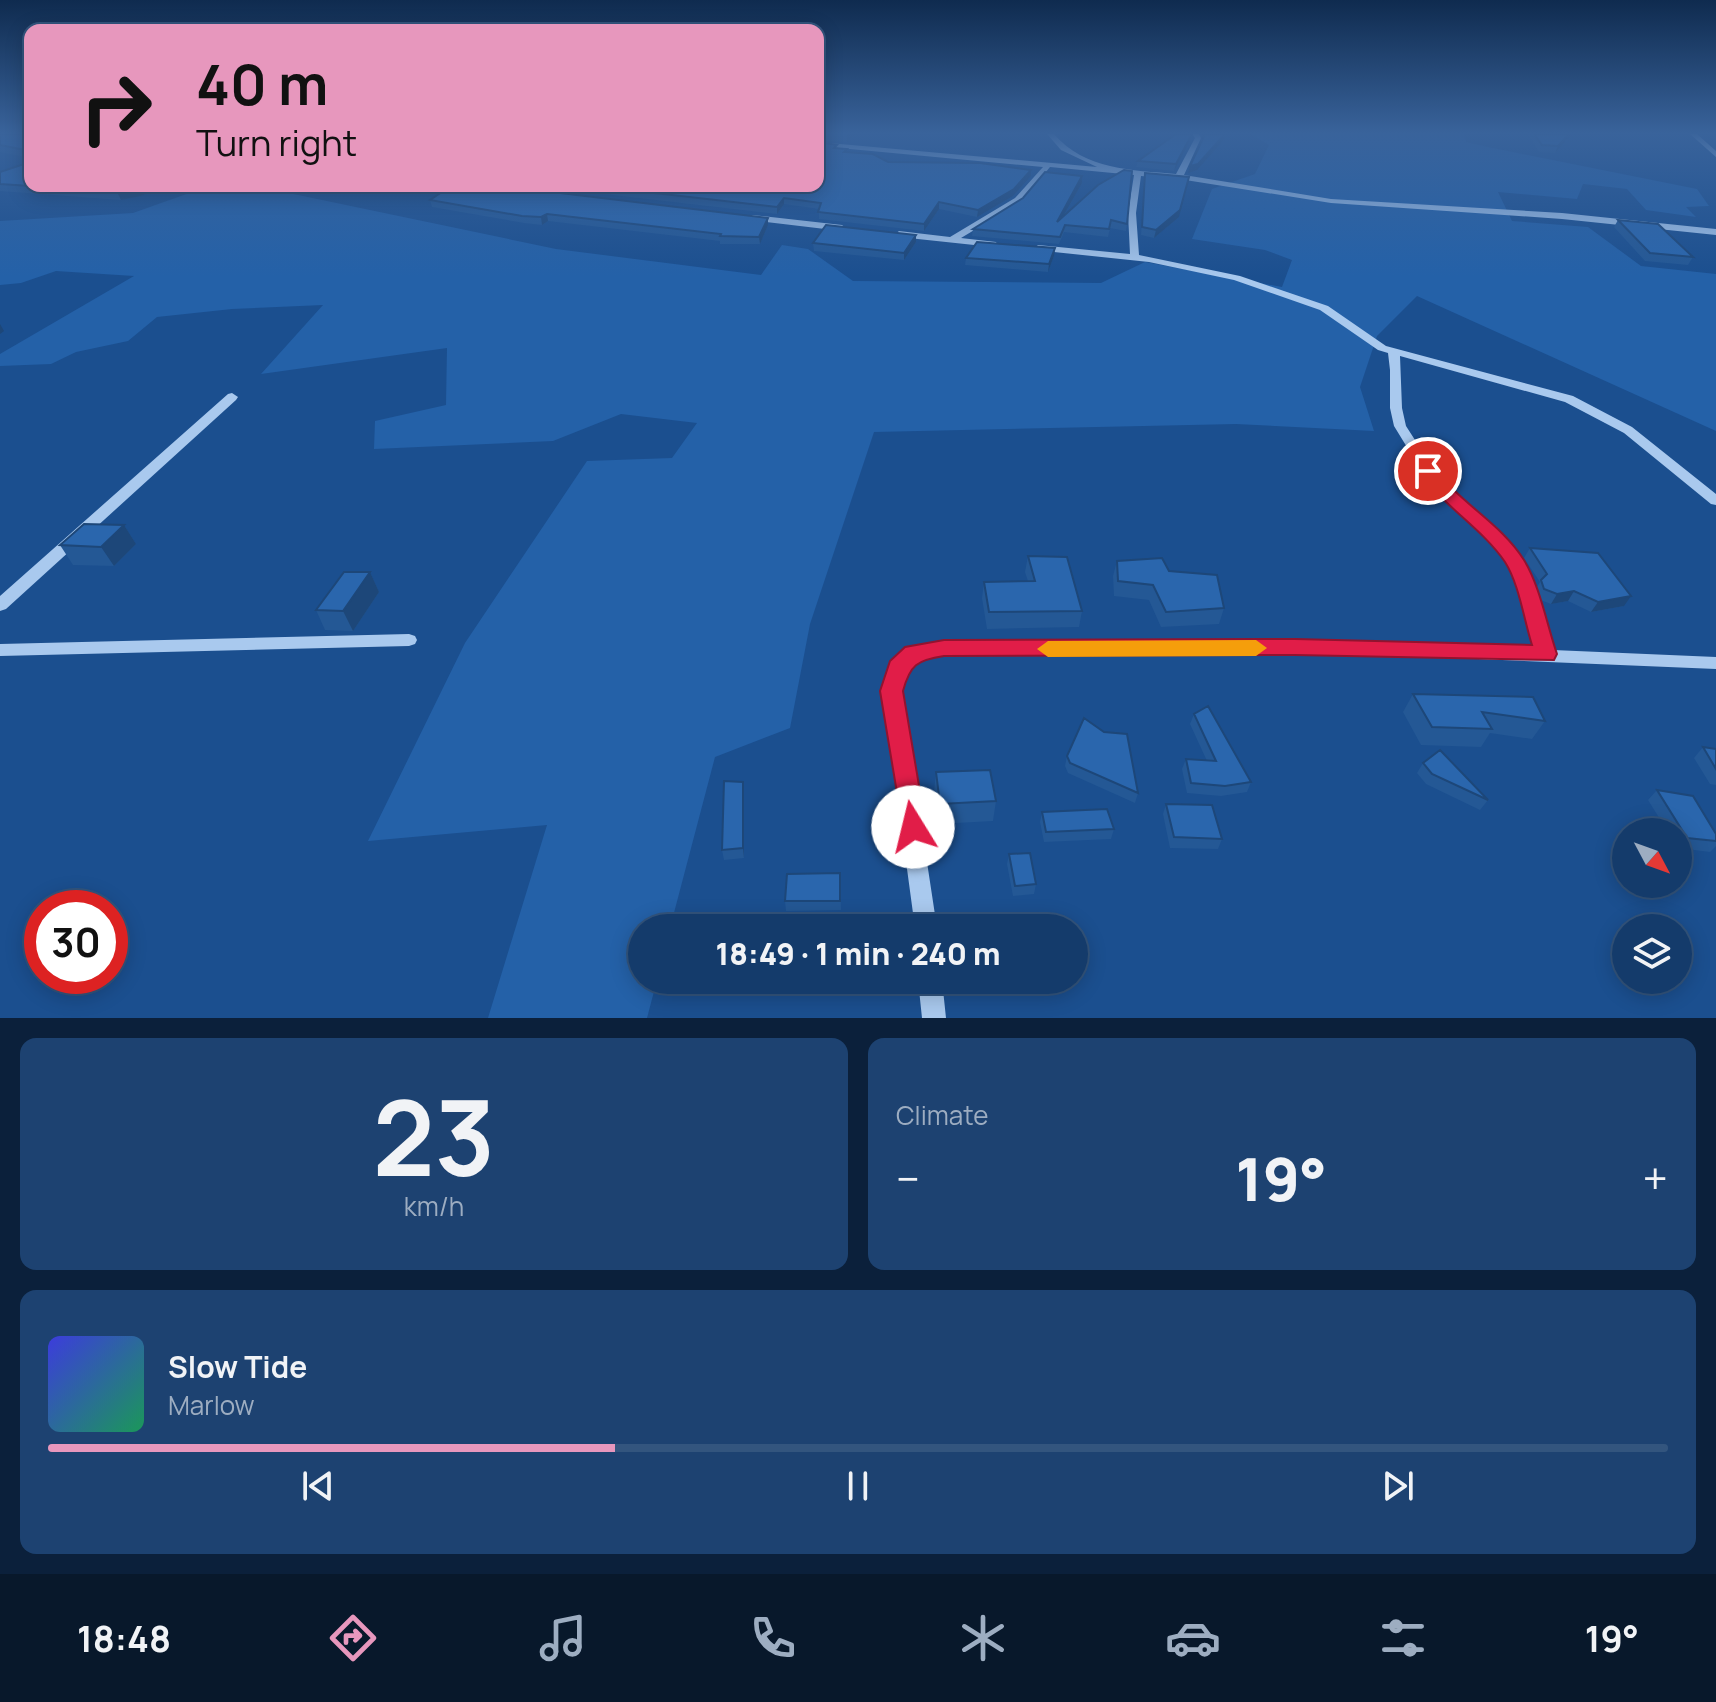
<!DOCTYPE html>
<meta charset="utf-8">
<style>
body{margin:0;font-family:Manrope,sans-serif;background:#1d4271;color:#f1f3f6;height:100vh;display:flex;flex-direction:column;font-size:30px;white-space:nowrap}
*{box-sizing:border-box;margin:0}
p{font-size:26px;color:#9dadc1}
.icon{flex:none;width:44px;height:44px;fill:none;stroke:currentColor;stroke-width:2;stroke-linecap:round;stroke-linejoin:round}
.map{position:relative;height:1018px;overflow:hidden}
.side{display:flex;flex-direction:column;gap:20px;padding:20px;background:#0b203b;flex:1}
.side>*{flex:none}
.hud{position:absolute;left:24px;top:24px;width:800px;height:168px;border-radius:16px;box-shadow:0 4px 20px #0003,0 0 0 2px #33557e;background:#e797bd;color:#111;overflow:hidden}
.needle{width:52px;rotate:131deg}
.tools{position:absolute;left:1612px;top:818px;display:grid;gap:16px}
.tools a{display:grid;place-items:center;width:80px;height:80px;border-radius:50%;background:#143b6b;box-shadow:0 4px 20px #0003,0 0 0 2px #33557e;font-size:40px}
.speed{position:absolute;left:24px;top:890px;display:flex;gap:16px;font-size:40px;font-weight:700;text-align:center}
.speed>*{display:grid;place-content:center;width:104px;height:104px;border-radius:50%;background:#143b6b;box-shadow:0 4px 20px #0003,0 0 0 2px #33557e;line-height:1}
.speed .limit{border:12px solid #d22;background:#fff;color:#111}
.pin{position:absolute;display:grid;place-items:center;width:68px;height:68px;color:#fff;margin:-34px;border:4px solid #fff;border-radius:50%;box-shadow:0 2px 8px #0007}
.me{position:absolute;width:88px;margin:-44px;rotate:351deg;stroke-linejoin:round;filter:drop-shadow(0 0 6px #0008)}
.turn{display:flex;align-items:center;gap:28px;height:168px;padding:0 40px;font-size:36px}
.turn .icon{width:104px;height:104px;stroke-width:2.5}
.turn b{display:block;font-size:56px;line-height:68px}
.big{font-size:60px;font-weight:800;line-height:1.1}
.side .tile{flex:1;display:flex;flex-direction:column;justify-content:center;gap:12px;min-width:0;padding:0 28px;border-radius:16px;background:#1d4271}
.side .dial{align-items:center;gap:0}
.dial b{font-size:104px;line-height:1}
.song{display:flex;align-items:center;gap:24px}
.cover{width:96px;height:96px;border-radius:12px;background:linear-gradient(135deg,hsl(240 70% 55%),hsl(150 70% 35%))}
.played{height:8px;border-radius:4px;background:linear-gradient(90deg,#e797bd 35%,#33557e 35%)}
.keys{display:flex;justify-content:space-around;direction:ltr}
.heat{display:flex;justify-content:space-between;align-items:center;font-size:44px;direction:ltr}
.side .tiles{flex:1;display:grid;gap:20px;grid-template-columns:1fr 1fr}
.tile:last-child{grid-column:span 2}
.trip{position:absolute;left:628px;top:914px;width:460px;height:80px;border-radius:40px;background:#143b6b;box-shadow:0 4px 20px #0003,0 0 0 2px #33557e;font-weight:800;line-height:80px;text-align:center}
.tabs{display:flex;height:128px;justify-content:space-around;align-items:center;background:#08182b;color:#9dadc1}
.tabs .icon{width:56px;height:56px}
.tabs .active{color:#e797bd}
.tabs b{font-size:36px;color:#f1f3f6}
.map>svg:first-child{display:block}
.green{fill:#2461a8}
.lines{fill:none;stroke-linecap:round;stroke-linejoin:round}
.minor{fill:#a9c9ee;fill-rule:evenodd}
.wall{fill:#245895}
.shaded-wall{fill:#1d4779}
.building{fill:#2a66ad;stroke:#1d4779;stroke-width:2}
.route{fill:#e11d48;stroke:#92132f;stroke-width:2}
.slow{fill:#f59e0b}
</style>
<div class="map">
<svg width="1716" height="1018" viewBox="0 0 1716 1018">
<rect width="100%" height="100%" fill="#1b4f8f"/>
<path class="green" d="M 1251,134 L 1464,134 L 1466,142 L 1488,147 L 1697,189 L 1709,206 L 1686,207 L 1696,217 L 1646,210 L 1627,189 L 1583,184 L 1577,199 L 1498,192 L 1512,221 L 1588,227 L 1641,266 L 1716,274 L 1716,431 L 1417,296 L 1377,336 L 1360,387 L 1374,431 L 1236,424 L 874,432 L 810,624 L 790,728 L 715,757 L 670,928 L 642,928 L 642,980 L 657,980 L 647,1018 L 488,1018 L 547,825 L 368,841 L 465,643 L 587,461 L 672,458 L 697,423 L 621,414 L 553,441 L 374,449 L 375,421 L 446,405 L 447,348 L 261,374 L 323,305 L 232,309 L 157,317 L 128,341 L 76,352 L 51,364 L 0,366 L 0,354 L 134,276 L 56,271 L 21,283 L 0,285 L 0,221 L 133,213 L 209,186 L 255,186 L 556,249 L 761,275 L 782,245 L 808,249 L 853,281 L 1101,283 L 1145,262 L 1282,287 L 1292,260 L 1265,250 L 1192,239 L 1212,189 L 1255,174 L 1269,145 Z"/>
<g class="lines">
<path class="minor" d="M 1047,134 L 1054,134 C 1085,170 1132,170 1176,174 L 1195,138 L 1192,134 L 1199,134 L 1201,138 L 1184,175 L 1331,199 L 1562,213 L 1716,229 L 1716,235 L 1562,219 L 1331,203 L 1179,179 L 1141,176 L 1136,213 L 1139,255 L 1240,276 L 1328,306 L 1386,346 L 1573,396 L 1632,427 L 1716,494 L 1716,505 L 1711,504 L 1624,433 L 1565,402 L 1400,356 L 1402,408 L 1406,426 L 1442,482 L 1502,537 L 1521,559 L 1553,650 L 1716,657 L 1716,669 L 1383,655 L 944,654 C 915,659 909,662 901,691 L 937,928 L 915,928 L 883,691 C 894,653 907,648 944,642 L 1383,643 L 1536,649 L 1509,564 L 1492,543 L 1432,488 L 1394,426 L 1390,408 L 1390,370 L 1388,353 L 1378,350 L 1320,310 L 1234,280 L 1149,262 L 1035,250 L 1034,248 L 1038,245 L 1130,254 L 1128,213 L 1134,175 L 1050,167 L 1021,202 L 961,238 L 996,242 L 997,244 L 993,247 L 899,237 L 895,234 L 899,231 L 950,237 L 1015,198 L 1043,167 L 818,146 L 818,142 L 1097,167 L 1061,150 Z
M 1690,134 L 1697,134 L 1716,151 L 1716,157 Z
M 752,215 L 842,225 L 846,228 L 842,231 L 749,220 L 748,218 Z
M 232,393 L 238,397 L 236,400 L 6,609 L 0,611 L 0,596 L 228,394 Z
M 409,634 L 415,636 L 417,640 L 415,644 L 409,646 L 0,656 L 0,644 Z
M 918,980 L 942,980 L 946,1018 L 922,1018 Z"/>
</g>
<path class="wall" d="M 0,134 L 30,134 L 30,158 L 0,152 Z
M 818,134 L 855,134 L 847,142 L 818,140 Z
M 1176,134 L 1192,134 L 1174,171 L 1136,167 L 1138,161 Z
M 1528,134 L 1572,134 L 1555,153 L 1539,152 Z
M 1710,134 L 1716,134 L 1716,139 L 1711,138 Z
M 837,148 L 847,152 L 888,162 L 1031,170 L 1031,176 L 1013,196 L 977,217 L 939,209 L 924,231 L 819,219 L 819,209 L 784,204 L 777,214 L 535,186 L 818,186 Z
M 0,172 L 164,186 L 141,196 L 121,200 L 0,191 Z
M 1145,173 L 1179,217 L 1154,238 L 1141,235 Z
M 1082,176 L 1082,183 L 1063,217 L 1098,185 L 1127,224 L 1126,231 L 1110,228 L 1108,237 L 1064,232 L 1059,244 L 972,236 L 973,229 Z
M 328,186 L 373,186 L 364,191 Z
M 430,200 L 768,225 L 760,244 L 720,244 L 720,241 L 548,221 L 542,225 L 524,223 L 432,207 Z
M 1618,220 L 1693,257 L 1688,265 L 1645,261 L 1614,227 Z
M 916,242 L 904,260 L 814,251 L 813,243 Z
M 1054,256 L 1048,272 L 965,265 L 966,258 Z
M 124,525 L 136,544 L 114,566 L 73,565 L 60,545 Z
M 1530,548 L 1624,606 L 1591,612 L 1568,601 L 1551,604 L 1538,599 L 1535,590 L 1540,582 L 1524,558 Z
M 1028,556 L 1082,611 L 1079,627 L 987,629 L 982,598 L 984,582 L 1028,581 L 1025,572 Z
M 1117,561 L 1169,571 L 1224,608 L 1219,624 L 1161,627 L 1149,600 L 1114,596 L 1113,576 Z
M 370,572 L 379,592 L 353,631 L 325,630 L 316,610 Z
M 1413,694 L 1545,721 L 1532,739 L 1490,733 L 1481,747 L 1421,745 L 1403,712 Z
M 1194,714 L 1251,782 L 1247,792 L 1221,796 L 1187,793 L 1182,769 L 1186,759 L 1207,761 L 1190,724 Z
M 1703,747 L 1716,749 L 1716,785 L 1710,784 L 1694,758 Z
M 1067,756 L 1138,793 L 1135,803 L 1068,773 L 1065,766 Z
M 1423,763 L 1488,800 L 1480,810 L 1426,784 L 1417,773 Z
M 936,772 L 996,801 L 993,821 L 938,824 L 934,792 Z
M 743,782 L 744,792 L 744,858 L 724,860 L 722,850 Z
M 1657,790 L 1716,834 L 1716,846 L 1710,852 L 1678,848 L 1678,832 L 1668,832 L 1648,800 Z
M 1166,804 L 1222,839 L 1218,849 L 1170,848 L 1163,814 Z
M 1042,812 L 1114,829 L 1111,839 L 1044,842 L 1040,822 Z
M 1009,854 L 1036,884 L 1034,894 L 1013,896 L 1007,864 Z
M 840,873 L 841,910 L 786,911 L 785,901 Z"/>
<path class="shaded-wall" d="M 848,134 L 855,134 L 847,142 L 847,135 Z
M 1192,134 L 1191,138 L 1174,171 L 1176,164 Z
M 1225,134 L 1223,141 L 1197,170 L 1188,173 L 1190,166 Z
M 1569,134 L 1572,134 L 1555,153 L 1558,146 Z
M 1031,170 L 1031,176 L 1013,196 L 977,217 L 978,210 Z
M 1082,176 L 1082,183 L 1056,229 L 1057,222 Z
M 1189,177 L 1179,217 L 1154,238 L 1156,230 Z
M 142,186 L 164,186 L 141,196 L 121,200 L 117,192 Z
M 362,186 L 373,186 L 364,191 Z
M 784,198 L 784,204 L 777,214 L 777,207 Z
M 939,202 L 939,209 L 924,231 L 924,224 Z
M 547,214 L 548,221 L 542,225 L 541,217 Z
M 768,218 L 768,225 L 760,244 L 759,237 Z
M 916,235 L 916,242 L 904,260 L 904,253 Z
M 1055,248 L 1054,256 L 1048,272 L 1049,264 Z
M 0,324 L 4,331 L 0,334 Z
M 124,525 L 136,544 L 114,566 L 101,547 Z
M 370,572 L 379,592 L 353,631 L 343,611 Z
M 1574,591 L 1568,601 L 1551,604 L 1557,594 Z
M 1631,596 L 1624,606 L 1591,612 L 1598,602 Z
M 743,782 L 744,792 L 744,858 L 743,848 Z"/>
<path class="building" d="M 0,134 L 30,134 L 30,151 L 0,145 Z
M 1176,134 L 1192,134 L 1176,164 L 1138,161 Z
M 1205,134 L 1225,134 L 1198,164 L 1190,166 Z
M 1534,134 L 1569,134 L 1558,146 L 1542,145 Z
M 818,142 L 837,145 L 834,148 L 847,149 L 844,152 L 873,154 L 888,162 L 980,163 L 1031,170 L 1014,189 L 978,210 L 939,202 L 924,224 L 818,212 L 821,203 L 784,198 L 777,207 L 593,186 L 818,186 Z
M 30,162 L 30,186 L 0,184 L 0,172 Z
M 1124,170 L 1132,171 L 1127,224 L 1111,220 L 1109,229 L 1065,225 L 1060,237 L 973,229 L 1023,198 L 1045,172 L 1082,176 L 1057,222 L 1098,185 Z
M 1145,173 L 1189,177 L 1180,210 L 1156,230 L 1142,227 Z
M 34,186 L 142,186 L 117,192 Z
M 451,186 L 502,186 L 768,218 L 759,237 L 720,236 L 721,234 L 547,214 L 541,217 L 522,216 L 430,200 Z
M 1618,220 L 1658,224 L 1693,257 L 1650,253 Z
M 826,225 L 916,235 L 904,253 L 813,243 Z
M 977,242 L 1055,248 L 1049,264 L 966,258 Z
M 84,524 L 124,525 L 101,547 L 60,545 Z
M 1530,548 L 1598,553 L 1631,596 L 1598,602 L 1574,591 L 1557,594 L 1544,589 L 1541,580 L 1547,574 Z
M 1028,556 L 1067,557 L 1082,611 L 989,612 L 984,582 L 1035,581 Z
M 1162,558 L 1169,571 L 1217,575 L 1224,608 L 1166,612 L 1153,585 L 1118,581 L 1117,561 Z
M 344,572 L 370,572 L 343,611 L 316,610 Z
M 1413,694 L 1533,697 L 1545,721 L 1482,712 L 1492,729 L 1432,727 Z
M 1208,706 L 1251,782 L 1225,786 L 1191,783 L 1186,759 L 1216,761 L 1194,714 Z
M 1084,718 L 1104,732 L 1127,734 L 1138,793 L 1070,763 L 1067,756 Z
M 1703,747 L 1716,749 L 1716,769 Z
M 1440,750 L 1488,800 L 1432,774 L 1423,763 Z
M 990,770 L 996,801 L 940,804 L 936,772 Z
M 724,781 L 743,782 L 743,848 L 722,850 Z
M 1657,790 L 1693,796 L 1716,834 L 1716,841 L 1687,838 Z
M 1166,804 L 1212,805 L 1222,839 L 1174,837 Z
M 1107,809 L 1114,829 L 1046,832 L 1042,812 Z
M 1030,853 L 1036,884 L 1015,886 L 1009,854 Z
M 840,873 L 840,901 L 785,901 L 787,874 Z"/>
<linearGradient id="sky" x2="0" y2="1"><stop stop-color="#0f2b4f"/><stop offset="0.48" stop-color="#39639b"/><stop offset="1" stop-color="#39639b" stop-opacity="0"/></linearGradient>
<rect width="1716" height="277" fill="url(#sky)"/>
<path class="route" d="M 1428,466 L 1434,467 C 1459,503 1501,523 1524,560 C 1540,586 1547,625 1557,654 L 1554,660 L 1295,655 L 944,656 C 917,660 910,665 903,691 L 926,827 L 922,835 L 913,839 L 904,835 L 880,691 L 890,661 L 905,647 L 944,640 L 1295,639 L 1532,645 C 1524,620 1519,584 1505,562 C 1481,527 1442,506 1420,471 Z"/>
<path class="slow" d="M 1256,640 L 1267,648 L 1256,656 L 1048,657 L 1037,649 L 1048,641 Z"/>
</svg>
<div class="tools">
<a><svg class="needle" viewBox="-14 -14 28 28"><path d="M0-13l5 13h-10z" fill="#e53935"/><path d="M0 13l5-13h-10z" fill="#9dadc1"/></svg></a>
<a><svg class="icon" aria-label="layers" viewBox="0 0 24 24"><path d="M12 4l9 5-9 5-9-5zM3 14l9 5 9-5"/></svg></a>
</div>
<div class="speed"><div class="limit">30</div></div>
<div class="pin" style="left:1428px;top:471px;background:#d93025"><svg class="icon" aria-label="arrive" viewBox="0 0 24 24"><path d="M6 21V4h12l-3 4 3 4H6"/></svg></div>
<svg class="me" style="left:913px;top:827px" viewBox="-20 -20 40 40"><circle r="19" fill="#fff"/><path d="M0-13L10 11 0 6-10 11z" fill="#e11d48"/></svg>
<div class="trip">18:49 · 1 min · 240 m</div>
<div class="hud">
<div class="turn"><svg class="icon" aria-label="right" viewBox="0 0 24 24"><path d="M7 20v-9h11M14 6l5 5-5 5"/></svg><div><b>40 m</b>Turn right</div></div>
</div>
</div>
<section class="side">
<div class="tiles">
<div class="tile dial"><b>23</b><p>km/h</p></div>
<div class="tile"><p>Climate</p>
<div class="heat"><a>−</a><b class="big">19°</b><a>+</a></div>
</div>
<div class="tile">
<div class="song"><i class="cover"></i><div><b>Slow Tide</b><p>Marlow</p></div></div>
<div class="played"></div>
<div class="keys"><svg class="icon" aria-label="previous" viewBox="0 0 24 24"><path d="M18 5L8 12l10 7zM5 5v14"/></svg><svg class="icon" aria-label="pause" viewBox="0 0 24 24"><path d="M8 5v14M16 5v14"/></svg><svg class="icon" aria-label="next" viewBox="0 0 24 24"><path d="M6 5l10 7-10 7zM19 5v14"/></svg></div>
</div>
</div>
</section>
<nav class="tabs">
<b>18:48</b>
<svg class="icon active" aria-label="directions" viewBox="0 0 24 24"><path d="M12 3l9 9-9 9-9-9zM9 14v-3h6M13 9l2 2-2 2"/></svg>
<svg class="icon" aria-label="music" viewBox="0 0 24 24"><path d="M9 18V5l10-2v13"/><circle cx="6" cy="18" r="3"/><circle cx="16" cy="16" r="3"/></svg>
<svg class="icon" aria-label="phone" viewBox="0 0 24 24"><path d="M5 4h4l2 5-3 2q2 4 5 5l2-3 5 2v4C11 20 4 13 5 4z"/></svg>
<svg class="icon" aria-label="climate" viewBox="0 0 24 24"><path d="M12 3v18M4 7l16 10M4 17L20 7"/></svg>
<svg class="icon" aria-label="car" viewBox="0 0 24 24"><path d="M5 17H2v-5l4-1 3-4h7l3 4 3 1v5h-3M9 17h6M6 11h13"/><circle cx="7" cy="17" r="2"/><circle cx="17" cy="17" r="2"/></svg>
<svg class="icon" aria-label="filters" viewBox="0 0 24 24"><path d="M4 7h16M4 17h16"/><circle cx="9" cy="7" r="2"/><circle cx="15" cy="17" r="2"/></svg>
<b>19°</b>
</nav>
